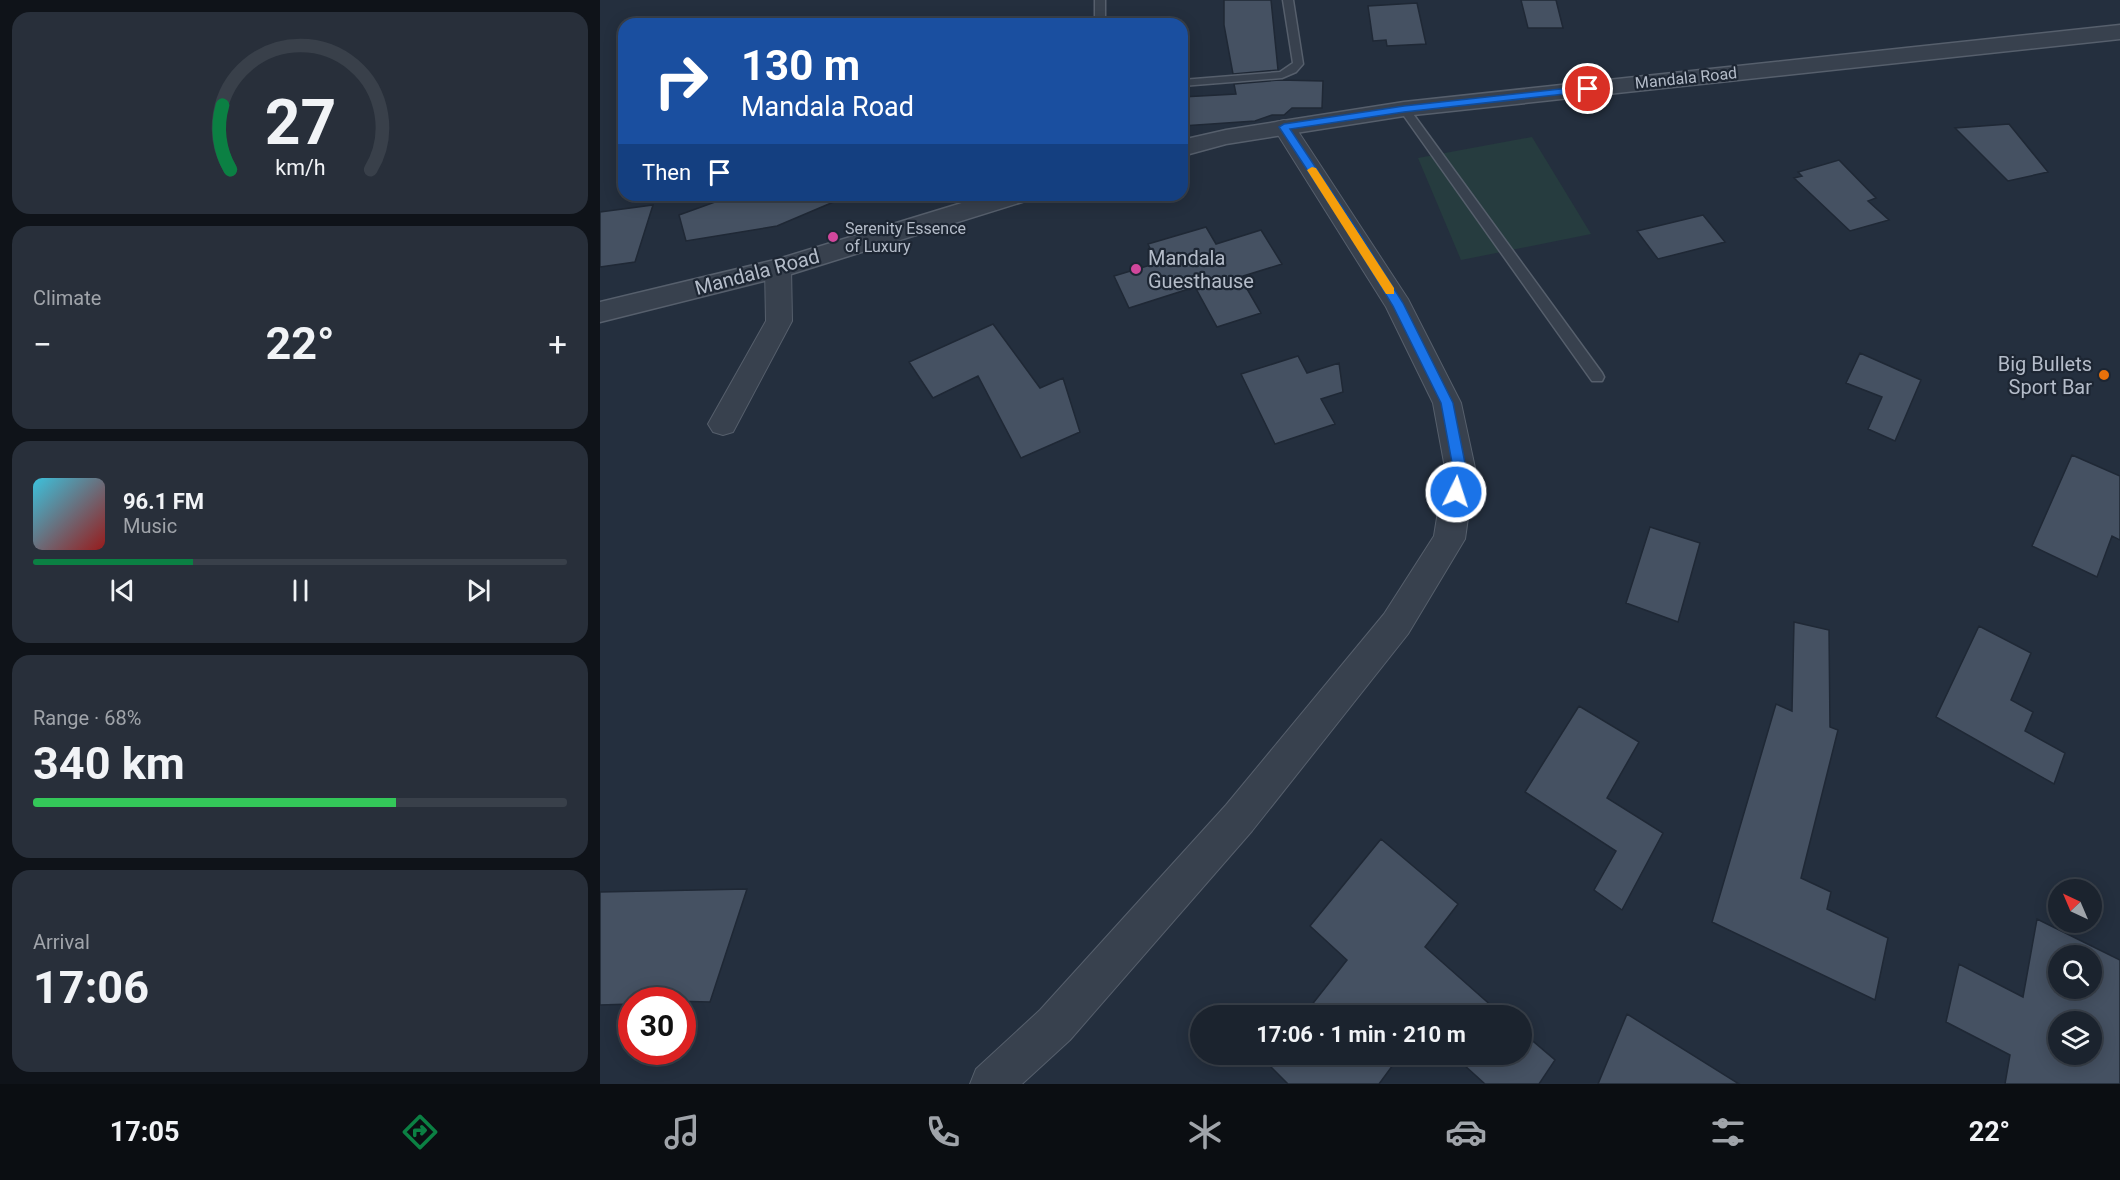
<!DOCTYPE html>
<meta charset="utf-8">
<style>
body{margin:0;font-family:Roboto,sans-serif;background:#282f3a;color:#f1f3f6;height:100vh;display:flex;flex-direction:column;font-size:22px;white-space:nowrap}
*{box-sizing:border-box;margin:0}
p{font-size:20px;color:#a0a4aa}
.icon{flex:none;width:33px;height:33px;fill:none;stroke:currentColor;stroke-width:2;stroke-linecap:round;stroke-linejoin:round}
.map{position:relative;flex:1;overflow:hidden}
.sheet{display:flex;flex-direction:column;gap:12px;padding:12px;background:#0f1319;width:600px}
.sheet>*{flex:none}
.top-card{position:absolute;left:18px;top:18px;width:570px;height:183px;border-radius:18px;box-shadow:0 3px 15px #0003,0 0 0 2px #39404a;background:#1a4fa0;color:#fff;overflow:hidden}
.needle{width:39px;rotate:316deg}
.tools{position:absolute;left:1448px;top:879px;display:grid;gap:12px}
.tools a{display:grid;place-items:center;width:54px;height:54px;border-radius:50%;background:#1b232e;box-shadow:0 3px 15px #0003,0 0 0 2px #39404a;font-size:30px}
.speed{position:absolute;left:18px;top:987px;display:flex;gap:12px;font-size:30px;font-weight:700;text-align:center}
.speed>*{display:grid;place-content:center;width:78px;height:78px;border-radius:50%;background:#1b232e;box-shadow:0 3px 15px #0003,0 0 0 2px #39404a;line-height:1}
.speed .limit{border:9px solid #d22;background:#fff;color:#111}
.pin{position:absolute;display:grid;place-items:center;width:51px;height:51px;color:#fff;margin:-26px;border:3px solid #fff;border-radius:50%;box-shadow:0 2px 6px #0007}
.me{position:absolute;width:66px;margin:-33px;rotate:4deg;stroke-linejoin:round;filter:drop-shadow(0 0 4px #0008)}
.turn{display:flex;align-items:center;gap:21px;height:126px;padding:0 24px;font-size:27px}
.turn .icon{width:78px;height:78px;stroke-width:2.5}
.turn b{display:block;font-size:42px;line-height:51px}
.then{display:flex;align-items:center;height:57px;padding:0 24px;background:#0003;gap:12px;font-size:22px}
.big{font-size:45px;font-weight:700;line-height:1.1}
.sheet .widget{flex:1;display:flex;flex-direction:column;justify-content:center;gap:9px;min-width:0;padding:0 21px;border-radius:18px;background:#282f3a}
.sheet .dial{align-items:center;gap:0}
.dial svg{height:156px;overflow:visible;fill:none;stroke:#39404a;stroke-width:7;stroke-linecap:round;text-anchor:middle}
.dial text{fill:#f1f3f6;stroke:none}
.song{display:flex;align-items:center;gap:18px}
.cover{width:72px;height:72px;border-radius:9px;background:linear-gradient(135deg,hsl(190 70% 55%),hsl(0 70% 35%))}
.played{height:6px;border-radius:3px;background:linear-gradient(90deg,#0b8043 30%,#39404a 30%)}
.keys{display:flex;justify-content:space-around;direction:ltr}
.heat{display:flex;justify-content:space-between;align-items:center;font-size:33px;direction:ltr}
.charge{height:9px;border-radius:4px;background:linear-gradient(90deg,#34c759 68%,#39404a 0)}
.trip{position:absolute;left:590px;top:1005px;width:342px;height:60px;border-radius:30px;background:#1b232e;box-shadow:0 3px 15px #0003,0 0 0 2px #39404a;font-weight:700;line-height:60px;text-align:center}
.dock{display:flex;height:96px;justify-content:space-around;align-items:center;background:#0b0e12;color:#a0a4aa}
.dock .icon{width:42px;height:42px}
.dock .on{color:#0b8043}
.dock b{font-size:27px;color:#f1f3f6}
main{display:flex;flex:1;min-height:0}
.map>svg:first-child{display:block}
.green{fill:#263c3f}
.building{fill:#455162;stroke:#1f2835;stroke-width:1.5;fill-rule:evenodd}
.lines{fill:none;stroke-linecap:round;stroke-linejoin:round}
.service-casing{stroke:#565f6c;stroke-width:3}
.minor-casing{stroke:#565f6c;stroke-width:2}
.tertiary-casing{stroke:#565f6c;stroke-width:3}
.service{fill:#38414e;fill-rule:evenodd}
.minor{fill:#38414e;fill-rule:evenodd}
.tertiary{fill:#38414e;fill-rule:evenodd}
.route{fill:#1a73e8;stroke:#114b97;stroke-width:1.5}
.slow{fill:#f59e0b}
.hotel-dot{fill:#d1479c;stroke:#1d2633;stroke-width:2}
.food-dot{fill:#e8710a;stroke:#1d2633;stroke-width:2}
.labels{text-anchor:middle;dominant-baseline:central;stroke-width:4.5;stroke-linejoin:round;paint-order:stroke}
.far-street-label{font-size:16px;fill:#b4bcc9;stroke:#1d2633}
.far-poi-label{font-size:16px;fill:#b4bcc9;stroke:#1d2633;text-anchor:start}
.poi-label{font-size:20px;fill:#b4bcc9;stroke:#1d2633;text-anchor:start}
.street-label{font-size:20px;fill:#b4bcc9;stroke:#1d2633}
</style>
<main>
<section class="sheet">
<div class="widget dial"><svg viewBox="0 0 100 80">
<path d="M14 69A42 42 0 1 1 86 69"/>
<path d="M14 69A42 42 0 0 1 10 36" stroke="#0b8043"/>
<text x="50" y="56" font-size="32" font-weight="700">27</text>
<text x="50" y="72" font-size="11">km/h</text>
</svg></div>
<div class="widget"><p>Climate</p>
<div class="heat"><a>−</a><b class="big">22°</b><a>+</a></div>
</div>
<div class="widget">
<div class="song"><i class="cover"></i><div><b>96.1 FM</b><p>Music</p></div></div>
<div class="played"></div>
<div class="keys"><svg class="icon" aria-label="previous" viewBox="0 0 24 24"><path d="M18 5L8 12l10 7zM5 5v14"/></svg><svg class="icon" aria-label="pause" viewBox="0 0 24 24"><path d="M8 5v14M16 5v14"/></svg><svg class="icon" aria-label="next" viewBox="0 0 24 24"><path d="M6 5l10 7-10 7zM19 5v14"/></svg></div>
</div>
<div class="widget"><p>Range · 68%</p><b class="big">340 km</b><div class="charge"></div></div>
<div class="widget"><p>Arrival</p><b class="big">17:06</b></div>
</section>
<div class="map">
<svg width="1520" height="1084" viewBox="0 0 1520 1084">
<rect width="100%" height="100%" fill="#242f3e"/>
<path class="green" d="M 932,137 L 991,234 L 861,260 L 818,158 Z"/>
<path class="building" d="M 624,0 L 671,0 L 678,70 L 633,74 L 624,25 Z
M 921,0 L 956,0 L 963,28 L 928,28 Z
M 817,3 L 826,44 L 787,46 L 786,40 L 773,41 L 768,6 Z
M 679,80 L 723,81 L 722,108 L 692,108 L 684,115 L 672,115 L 655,121 L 582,126 L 582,97 L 636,94 L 634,84 Z
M 1409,124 L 1448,172 L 1408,181 L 1355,128 Z
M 1239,160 L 1276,198 L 1268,201 L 1289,220 L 1250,231 L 1194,178 L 1202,176 L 1198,172 Z
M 119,195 L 250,195 L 177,226 L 86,241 L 79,215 L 118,201 Z
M 53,205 L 35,262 L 0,267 L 0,212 Z
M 1103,215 L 1125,242 L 1058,259 L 1037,231 Z
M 606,227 L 616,244 L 661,230 L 682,264 L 640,277 L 661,313 L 617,327 L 595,287 L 529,308 L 514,276 L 557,263 L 548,244 Z
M 393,324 L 440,388 L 463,378 L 480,432 L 421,458 L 378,376 L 333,398 L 309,362 Z
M 1260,353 L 1321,380 L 1295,441 L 1268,429 L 1282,397 L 1246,383 Z
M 698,356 L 707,373 L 739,363 L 743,392 L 721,399 L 735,424 L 675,444 L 641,374 Z
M 1472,455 L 1520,476 L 1520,540 L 1512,536 L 1497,577 L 1432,546 Z
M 1050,527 L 1100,543 L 1078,622 L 1026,603 Z
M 1194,622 L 1229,630 L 1230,727 L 1238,730 L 1201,878 L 1231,892 L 1227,909 L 1288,938 L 1275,1000 L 1112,922 L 1176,704 L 1192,711 Z
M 1379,626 L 1431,653 L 1411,700 L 1433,712 L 1425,731 L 1465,753 L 1454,784 L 1336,717 Z
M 979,706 L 1039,742 L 1007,798 L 1063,833 L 1022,910 L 994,890 L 1016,851 L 925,792 Z
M 781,839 L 858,904 L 825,947 L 903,1016 L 703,1016 L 747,960 L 710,926 Z
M 147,889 L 110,1002 L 32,1000 L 32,1004 L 0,1005 L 0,892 Z
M 1437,919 L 1520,960 L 1520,1084 L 1405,1084 L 1410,1055 L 1346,1022 L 1359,964 L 1423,997 ZM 1458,956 L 1491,956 L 1491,988 L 1458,988 ZM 1458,1022 L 1491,1022 L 1491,1054 L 1458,1054 Z
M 1027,1014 L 1139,1084 L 998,1084 Z
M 921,1031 L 955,1060 L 939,1084 L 885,1084 L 852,1054 L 921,1054 Z
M 672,1054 L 801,1054 L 779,1084 L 688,1084 L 666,1062 Z"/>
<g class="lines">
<g class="service-casing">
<path id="service" d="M 495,0 L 505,0 L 505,24 L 495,24 Z
M 683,0 L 693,0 L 703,64 L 696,72 L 682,78 L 582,86 L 582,80 L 680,72 L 693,63 Z
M 804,106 L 808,107 L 1002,373 L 1004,377 L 1002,381 L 992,381 L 799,109 Z"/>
</g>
<g class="minor-casing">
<path id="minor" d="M 684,120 L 692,122 L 808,299 L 861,403 L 875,468 L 865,539 L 808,634 L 652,831 L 470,1040 L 422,1084 L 370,1084 L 376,1069 L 440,1010 L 626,805 L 784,614 L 834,536 L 845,468 L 833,403 L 786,307 L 673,127 L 676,122 Z
M 178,259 L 187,262 L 191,268 L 192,321 L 133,432 L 123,435 L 113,432 L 108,424 L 166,321 L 165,268 L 169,262 Z"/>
</g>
<g class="tertiary-casing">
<path id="tertiary" d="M 1520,25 L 1520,39 L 804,116 L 626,144 L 582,156 L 582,140 L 626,130 L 804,102 Z
M 388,195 L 429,195 L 425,201 L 188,275 L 0,322 L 0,302 L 175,260 Z"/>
</g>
<use href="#service" class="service"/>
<use href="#minor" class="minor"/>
<use href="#tertiary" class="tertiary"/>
</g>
<path class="route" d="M 988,86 L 992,87 L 992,91 L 804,112 L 690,129 L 756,228 L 803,303 L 853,403 L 866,468 L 863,492 L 856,497 L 849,492 L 853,468 L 841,403 L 793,306 L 748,232 L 679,127 L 684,124 L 804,106 Z"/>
<path class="slow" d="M 712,167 L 716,168 L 794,288 L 794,294 L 786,294 L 707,170 Z"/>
<g class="hotel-dot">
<circle cx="233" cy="237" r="6"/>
<circle cx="536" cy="269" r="6"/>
</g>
<circle class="food-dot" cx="1504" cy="375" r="6"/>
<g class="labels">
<g class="far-street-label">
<text transform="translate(1086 78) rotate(-6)">Mandala Road</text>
</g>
<g class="far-poi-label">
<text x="245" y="228">Serenity Essence<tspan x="245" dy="18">of Luxury</tspan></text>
</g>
<g class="poi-label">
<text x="548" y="258">Mandala<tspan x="548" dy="23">Guesthause</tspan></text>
<text x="1492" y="364" text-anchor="end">Big Bullets<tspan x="1492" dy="23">Sport Bar</tspan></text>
</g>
<g class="street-label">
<text transform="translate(157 272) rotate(-15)">Mandala Road</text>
</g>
</g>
</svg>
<div class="tools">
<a><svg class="needle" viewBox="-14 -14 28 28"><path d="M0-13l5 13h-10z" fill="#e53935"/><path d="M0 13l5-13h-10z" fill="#a0a4aa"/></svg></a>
<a><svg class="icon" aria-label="search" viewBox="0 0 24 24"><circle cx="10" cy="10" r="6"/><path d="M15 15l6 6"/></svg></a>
<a><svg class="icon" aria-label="layers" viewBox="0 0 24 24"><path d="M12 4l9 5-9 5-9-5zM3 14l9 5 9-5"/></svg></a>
</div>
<div class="speed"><div class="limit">30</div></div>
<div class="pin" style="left:988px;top:89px;background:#d93025"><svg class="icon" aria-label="arrive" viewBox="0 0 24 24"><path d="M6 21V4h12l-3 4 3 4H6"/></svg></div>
<svg class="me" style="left:856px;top:492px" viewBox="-20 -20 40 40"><circle r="17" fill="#1a73e8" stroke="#fff" stroke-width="3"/><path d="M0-11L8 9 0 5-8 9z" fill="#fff"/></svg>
<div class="trip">17:06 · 1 min · 210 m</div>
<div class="top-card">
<div class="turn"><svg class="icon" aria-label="right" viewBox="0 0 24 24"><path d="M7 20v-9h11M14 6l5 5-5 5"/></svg><div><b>130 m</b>Mandala Road</div></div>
<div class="then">Then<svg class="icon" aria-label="arrive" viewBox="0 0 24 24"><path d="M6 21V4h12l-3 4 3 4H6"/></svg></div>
</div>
</div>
</main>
<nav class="dock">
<b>17:05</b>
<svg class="icon on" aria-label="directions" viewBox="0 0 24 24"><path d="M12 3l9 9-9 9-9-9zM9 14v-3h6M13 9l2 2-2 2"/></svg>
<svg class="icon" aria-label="music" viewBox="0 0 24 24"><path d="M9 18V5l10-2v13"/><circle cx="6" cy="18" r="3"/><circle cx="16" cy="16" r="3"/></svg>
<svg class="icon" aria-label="phone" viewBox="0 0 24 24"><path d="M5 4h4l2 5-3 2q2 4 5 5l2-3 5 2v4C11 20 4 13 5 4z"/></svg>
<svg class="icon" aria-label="climate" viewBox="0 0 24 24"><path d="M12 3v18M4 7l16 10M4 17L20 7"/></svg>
<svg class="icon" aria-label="car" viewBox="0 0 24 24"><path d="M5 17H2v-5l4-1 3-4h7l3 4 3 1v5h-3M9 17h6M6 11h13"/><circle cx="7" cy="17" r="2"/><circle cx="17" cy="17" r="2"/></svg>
<svg class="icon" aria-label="filters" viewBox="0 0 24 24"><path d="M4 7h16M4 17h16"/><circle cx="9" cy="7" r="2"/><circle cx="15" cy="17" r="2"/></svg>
<b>22°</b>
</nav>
